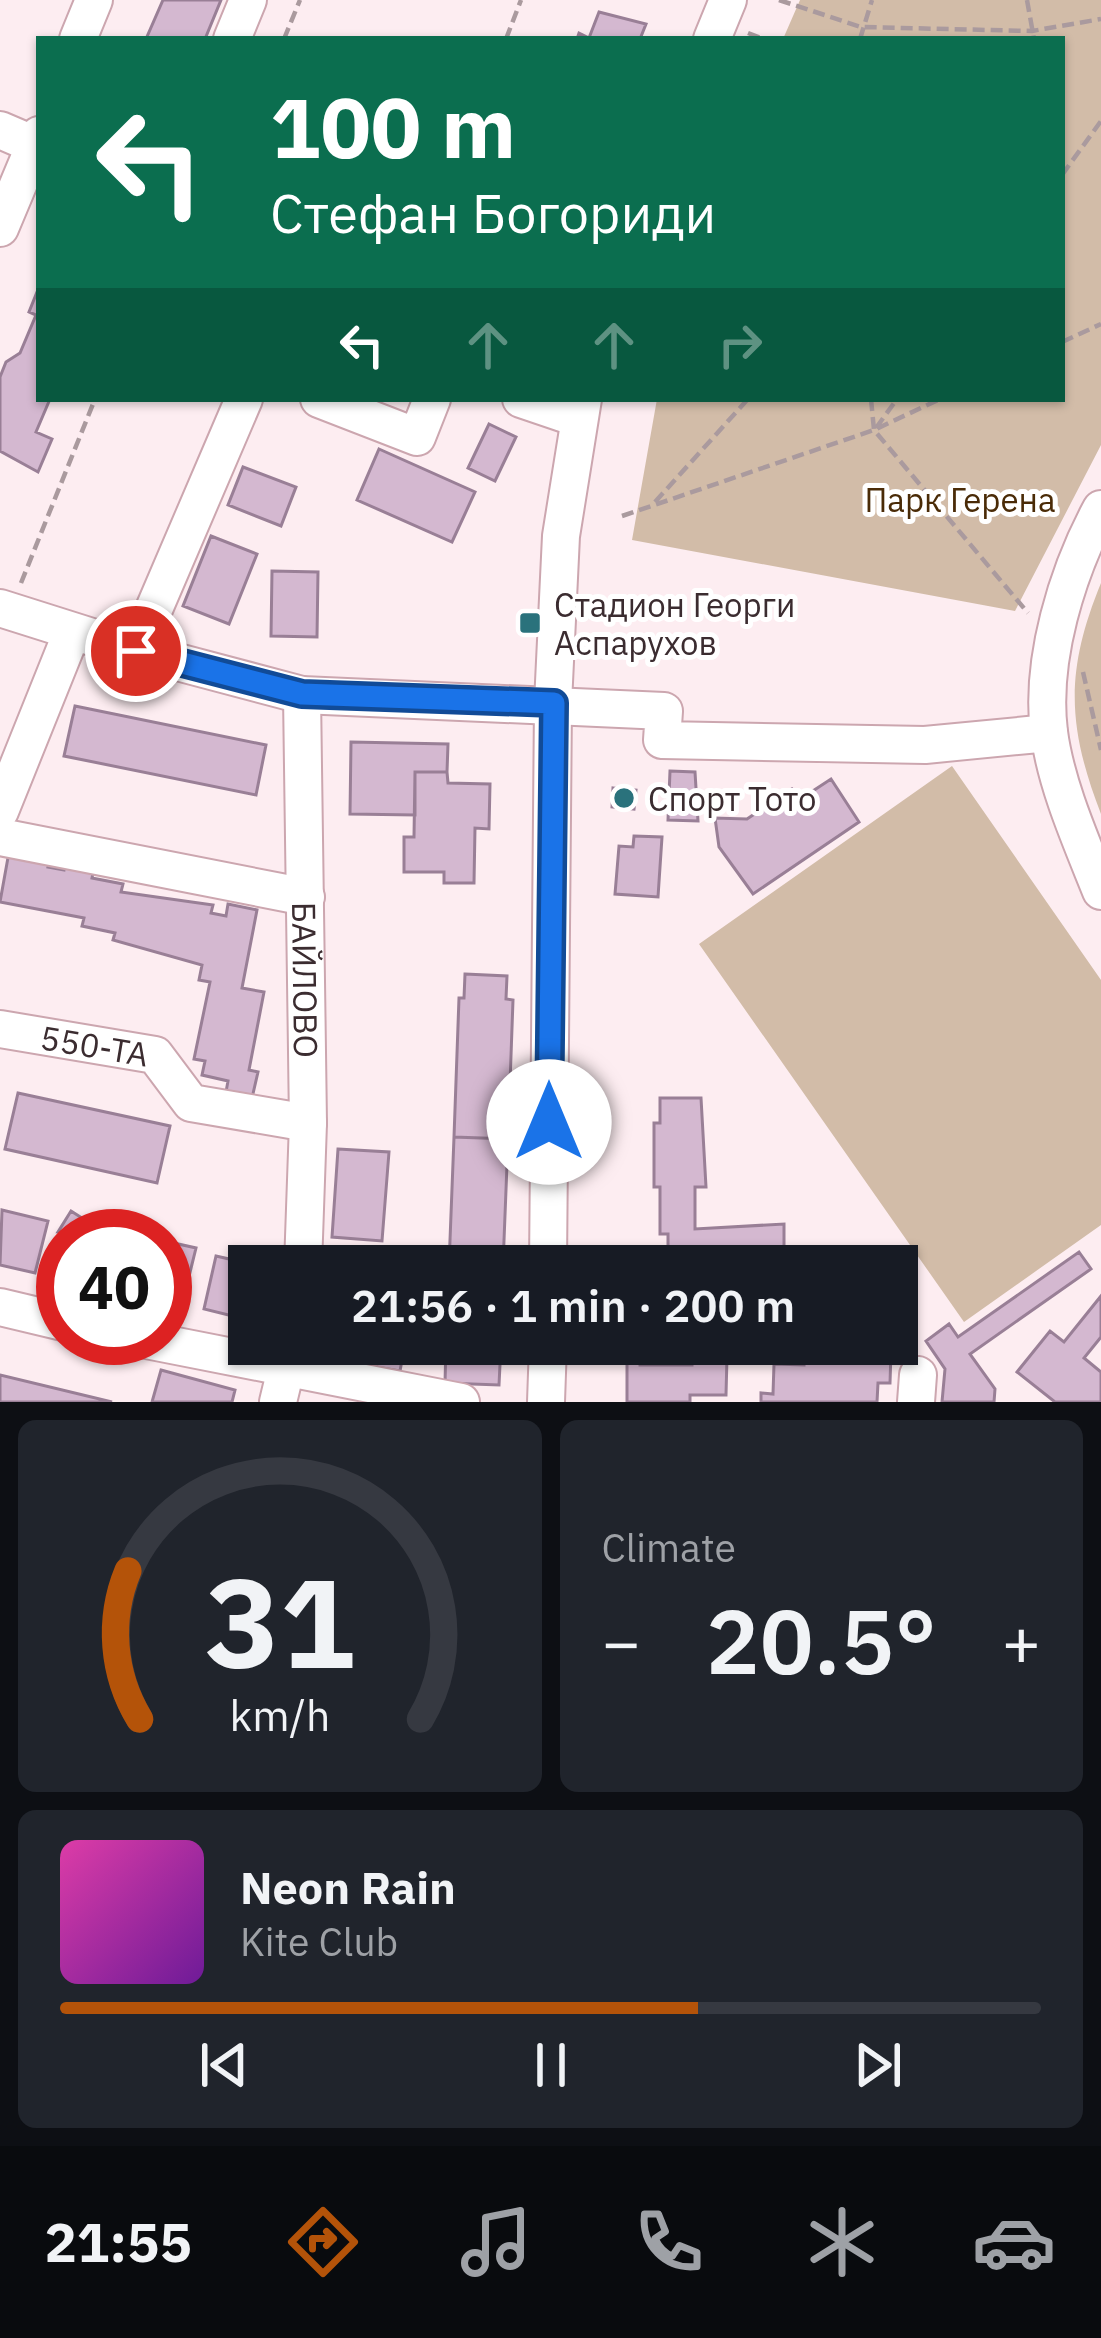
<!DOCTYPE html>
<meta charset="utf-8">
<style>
body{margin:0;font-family:"IBM Plex Sans",sans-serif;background:#20242c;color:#f1f3f6;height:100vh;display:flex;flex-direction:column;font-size:45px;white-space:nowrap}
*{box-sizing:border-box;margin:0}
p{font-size:39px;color:#9ea1a6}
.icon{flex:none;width:66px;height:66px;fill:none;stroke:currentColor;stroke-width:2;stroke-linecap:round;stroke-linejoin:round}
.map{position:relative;height:1402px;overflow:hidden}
.details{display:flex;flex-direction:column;gap:18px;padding:18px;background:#0d0f14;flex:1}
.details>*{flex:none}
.guide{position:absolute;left:36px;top:36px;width:1029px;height:366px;border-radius:0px;box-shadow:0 3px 9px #0004;background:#0b6e4f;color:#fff;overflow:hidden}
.speed{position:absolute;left:36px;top:1209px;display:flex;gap:24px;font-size:60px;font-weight:700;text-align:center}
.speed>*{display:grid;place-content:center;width:156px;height:156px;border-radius:50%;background:#171b24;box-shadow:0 3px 9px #0004;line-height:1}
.speed .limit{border:18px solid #d22;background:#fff;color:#111}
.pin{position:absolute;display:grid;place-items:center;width:102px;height:102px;color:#fff;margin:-51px;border:6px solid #fff;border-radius:50%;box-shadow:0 3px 12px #0007}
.me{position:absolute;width:132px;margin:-66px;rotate:0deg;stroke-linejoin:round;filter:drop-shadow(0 0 9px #0008)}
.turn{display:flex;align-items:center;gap:42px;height:252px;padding:0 36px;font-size:54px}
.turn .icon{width:156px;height:156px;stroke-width:2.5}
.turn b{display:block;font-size:84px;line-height:102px}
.lanes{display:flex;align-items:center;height:114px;padding:0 36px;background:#0003;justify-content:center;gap:60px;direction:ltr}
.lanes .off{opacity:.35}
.big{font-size:90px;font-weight:600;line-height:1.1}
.details .card{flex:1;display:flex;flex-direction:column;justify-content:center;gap:18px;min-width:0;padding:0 42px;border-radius:18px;background:#20242c}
.details .dial{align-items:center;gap:0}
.dial svg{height:312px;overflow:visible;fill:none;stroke:#363941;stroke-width:7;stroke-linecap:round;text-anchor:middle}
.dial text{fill:#f1f3f6;stroke:none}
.song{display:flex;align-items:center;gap:36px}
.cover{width:144px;height:144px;border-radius:18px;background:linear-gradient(135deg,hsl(320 70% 55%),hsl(280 70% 35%))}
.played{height:12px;border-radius:6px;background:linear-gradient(90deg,#b45309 65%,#363941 65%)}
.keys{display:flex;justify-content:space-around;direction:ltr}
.heat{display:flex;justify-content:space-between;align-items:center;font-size:66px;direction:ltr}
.details .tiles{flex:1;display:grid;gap:18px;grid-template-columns:1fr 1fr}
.card:last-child{grid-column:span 2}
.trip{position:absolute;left:228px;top:1245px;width:690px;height:120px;border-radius:0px;background:#171b24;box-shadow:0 3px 9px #0004;font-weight:600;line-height:120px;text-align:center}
.dock{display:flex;height:192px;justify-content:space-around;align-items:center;background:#090b0e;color:#9ea1a6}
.dock .icon{width:84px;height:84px}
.dock .selected{color:#b45309}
.dock b{font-size:54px;color:#f1f3f6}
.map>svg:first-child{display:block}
.green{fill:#d2bca8}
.building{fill:#d4b8d0;stroke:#997f96;stroke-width:3}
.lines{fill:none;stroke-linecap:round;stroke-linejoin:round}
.minor-casing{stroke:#cca6af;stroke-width:40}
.path{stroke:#aa9a9e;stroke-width:4.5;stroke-dasharray:12 6;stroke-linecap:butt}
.minor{stroke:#fff;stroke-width:36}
.route-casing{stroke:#114b97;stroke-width:30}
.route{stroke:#1a73e8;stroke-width:21}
.poi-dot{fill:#2a727c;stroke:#fff;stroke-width:4.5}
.labels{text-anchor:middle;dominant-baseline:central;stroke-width:10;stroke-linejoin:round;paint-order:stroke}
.park-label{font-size:33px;fill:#4a2b07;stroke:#fff}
.poi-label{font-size:33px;fill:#3b2c30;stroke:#fff;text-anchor:start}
.street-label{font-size:33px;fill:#3b2c30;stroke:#fff}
</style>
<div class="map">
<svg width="1101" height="1402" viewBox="0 0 1101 1402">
<rect width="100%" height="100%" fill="#fdedf1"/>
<path class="green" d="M 800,0 L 1101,0 L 1101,445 L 1015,611 L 632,540 L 657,399 L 1062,399 L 1062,39 L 783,39 Z
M 1101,583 L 1101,814 C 1067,726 1065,671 1101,583 Z
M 952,766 L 1101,980 L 1101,1225 L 964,1322 L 699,944 Z"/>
<path class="building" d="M 163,0 L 221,0 L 205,39 L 146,39 Z
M 599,12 L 646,24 L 640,39 L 577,39 L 579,33 L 589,38 Z
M 39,287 L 39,399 L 50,399 L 36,432 L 52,439 L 38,472 L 0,451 L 0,377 L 6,362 L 20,353 L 36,315 L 29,312 Z
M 489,424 L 516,437 L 495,481 L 468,468 Z
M 379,449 L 475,492 L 452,542 L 357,500 Z
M 243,467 L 296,487 L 281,526 L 228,505 Z
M 211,536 L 257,554 L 229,624 L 183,606 Z
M 272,571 L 318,572 L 317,637 L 271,636 Z
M 75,706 L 266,745 L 256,795 L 64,756 Z
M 351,742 L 448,744 L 447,772 L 415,772 L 415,815 L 350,814 Z
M 670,771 L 695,772 L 698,821 L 668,820 Z
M 415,772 L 447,772 L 448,783 L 490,784 L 489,829 L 475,828 L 474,883 L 444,883 L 444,872 L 404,872 L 404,837 L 414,837 Z
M 831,779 L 859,822 L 753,894 L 719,847 L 715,818 L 747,819 L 792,789 L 802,798 Z
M 613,788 L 636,790 L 634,809 L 612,807 Z
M 634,836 L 662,837 L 658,897 L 615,894 L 619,846 L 633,847 Z
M 9,852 L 50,860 L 48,867 L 64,870 L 65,863 L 94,869 L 92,878 L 123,884 L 121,892 L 213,905 L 211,913 L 226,916 L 228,904 L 257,910 L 242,988 L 264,992 L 249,1070 L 258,1072 L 252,1098 L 226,1092 L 228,1081 L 202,1075 L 205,1061 L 194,1059 L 210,982 L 199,980 L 202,965 L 113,940 L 115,933 L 82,926 L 84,918 L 0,902 Z
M 465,974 L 507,976 L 506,999 L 513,1000 L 508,1139 L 454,1137 L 459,998 L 464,998 Z
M 18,1093 L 170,1126 L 157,1183 L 5,1149 Z
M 660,1098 L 701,1098 L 706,1187 L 695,1187 L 695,1229 L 784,1224 L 784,1258 L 695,1258 L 695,1250 L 668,1250 L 668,1234 L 660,1234 L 660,1187 L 654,1187 L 654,1123 L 660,1123 Z
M 454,1137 L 508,1139 L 503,1266 L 449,1266 Z
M 338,1149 L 389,1152 L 382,1241 L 332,1237 Z
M 2,1210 L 48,1221 L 35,1273 L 0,1265 Z
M 71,1211 L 110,1236 L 58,1232 Z
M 165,1241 L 196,1248 L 182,1305 L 165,1301 Z
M 1079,1252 L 1091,1269 L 970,1354 L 995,1389 L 994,1402 L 942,1402 L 945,1369 L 926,1341 L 949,1324 L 958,1337 Z
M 216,1256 L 260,1266 L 249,1266 L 249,1320 L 204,1309 Z
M 745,1263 L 745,1266 L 617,1266 L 617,1264 Z
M 1101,1296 L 1101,1337 L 1084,1358 L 1101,1372 L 1101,1402 L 1055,1402 L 1017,1372 L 1050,1331 L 1064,1342 Z
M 380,1344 L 405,1344 L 400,1371 L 376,1367 Z
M 446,1344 L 501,1344 L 499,1385 L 445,1383 Z
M 618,1344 L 640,1344 L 640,1365 L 692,1365 L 692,1344 L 745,1344 L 745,1357 L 727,1357 L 726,1395 L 690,1395 L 690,1402 L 627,1402 L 627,1363 L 618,1363 Z
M 863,1352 L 891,1352 L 890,1383 L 878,1383 L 877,1402 L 761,1402 L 761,1393 L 773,1394 L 774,1364 L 804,1365 L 804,1353 Z
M 161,1370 L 235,1390 L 232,1402 L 152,1402 Z
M 0,1375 L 112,1402 L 0,1402 Z"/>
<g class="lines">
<g class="minor-casing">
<g id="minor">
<path d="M 78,39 L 94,0"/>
<path d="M 232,39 L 248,0"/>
<path d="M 712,39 L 728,0"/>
<path d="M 0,130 L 35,145"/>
<path d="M 0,228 L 39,135"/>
<path d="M 319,399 L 417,437 L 432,399"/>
<path d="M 521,399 L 577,418"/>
<path d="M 1101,509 C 1067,572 1040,660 1049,732 C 1056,785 1081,841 1101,891"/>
<path d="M 0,608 L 136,651 L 302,695 L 664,711 L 662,740 L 925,745 L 1049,733"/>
<path d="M 136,651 L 244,399"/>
<path id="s1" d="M 302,695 L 308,1123 L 303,1266"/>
<path d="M 0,811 L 72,632"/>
<path d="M 0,837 L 306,897"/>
<path id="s2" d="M 0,1029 L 155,1055 L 191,1103 L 308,1123"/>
<path d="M 548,1266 L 553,703 L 561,536 L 583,399"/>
<path d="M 0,1307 L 63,1322"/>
<path d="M 136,1338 L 461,1402"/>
<path d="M 278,1402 L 292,1344"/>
<path d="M 546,1402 L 548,1344"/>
<path d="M 916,1402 L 918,1375"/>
</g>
</g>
<path class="path" d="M 779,0 L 861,27 L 1032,31 L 1101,19
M 1027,0 L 1034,39
M 748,33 L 763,39
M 284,39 L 300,0
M 506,39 L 521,0
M 860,39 L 872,0
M 1062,175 L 1101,121
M 1062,342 L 1101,324
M 871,399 L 874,430 L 1028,613
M 876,428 L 897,399
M 655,502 L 748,399
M 622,516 L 874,430 L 940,399
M 21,583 L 95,399
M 1083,672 L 1101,750"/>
<use href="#minor" class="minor"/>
</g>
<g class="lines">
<g class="route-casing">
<path id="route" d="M 136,651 L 302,694 L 554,703 L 549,1122"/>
</g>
<use href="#route" class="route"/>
</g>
<g class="poi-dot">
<rect x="518" y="611" width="24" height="24" rx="6"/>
<circle cx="624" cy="798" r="12"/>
</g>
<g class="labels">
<g class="park-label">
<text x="960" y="499">Парк Герена</text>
</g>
<g class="poi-label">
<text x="554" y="604">Стадион Георги<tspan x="554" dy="38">Аспарухов</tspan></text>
<text x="648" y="798">Спорт Тото</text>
</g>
<g class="street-label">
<text stroke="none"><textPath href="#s1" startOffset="285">БАЙЛОВО</textPath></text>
<text stroke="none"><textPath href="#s2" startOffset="96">550-ТА</textPath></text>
</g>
</g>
</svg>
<div class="speed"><div class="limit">40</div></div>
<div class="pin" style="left:136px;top:651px;background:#d93025"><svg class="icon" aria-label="arrive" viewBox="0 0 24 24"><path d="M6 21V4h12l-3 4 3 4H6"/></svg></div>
<svg class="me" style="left:549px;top:1122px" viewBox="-20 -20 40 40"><circle r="19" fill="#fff"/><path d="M0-13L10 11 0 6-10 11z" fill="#1a73e8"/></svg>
<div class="trip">21:56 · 1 min · 200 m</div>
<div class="guide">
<div class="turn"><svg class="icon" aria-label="left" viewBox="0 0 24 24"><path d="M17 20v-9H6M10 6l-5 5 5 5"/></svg><div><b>100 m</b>Стефан Богориди</div></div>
<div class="lanes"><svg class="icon" aria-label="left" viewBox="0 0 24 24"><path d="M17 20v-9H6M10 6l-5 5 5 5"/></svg><svg class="icon off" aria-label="ahead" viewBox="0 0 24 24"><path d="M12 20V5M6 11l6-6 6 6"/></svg><svg class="icon off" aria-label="ahead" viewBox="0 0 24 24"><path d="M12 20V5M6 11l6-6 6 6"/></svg><svg class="icon off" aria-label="right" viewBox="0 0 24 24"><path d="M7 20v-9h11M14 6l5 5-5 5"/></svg></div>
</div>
</div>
<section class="details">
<div class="tiles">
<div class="card dial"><svg viewBox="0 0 100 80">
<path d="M14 69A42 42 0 1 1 86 69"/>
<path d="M14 69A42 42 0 0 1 11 31" stroke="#b45309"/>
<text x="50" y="56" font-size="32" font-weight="700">31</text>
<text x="50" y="72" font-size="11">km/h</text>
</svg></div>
<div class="card"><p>Climate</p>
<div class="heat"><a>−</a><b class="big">20.5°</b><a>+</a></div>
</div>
<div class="card">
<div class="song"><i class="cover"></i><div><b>Neon Rain</b><p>Kite Club</p></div></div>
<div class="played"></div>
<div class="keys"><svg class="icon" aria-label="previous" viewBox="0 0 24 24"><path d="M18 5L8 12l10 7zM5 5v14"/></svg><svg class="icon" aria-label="pause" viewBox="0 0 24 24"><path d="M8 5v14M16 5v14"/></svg><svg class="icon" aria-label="next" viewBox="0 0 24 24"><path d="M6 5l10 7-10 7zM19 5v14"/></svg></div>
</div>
</div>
</section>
<nav class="dock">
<b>21:55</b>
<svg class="icon selected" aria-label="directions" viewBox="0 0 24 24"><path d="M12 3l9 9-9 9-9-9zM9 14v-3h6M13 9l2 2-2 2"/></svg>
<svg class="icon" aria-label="music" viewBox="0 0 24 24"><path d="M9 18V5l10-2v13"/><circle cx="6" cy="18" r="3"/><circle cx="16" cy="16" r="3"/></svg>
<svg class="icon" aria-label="phone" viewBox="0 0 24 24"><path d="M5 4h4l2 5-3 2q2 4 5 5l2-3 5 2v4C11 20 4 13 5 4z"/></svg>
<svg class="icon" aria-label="climate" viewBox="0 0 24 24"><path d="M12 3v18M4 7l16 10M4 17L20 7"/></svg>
<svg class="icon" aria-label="car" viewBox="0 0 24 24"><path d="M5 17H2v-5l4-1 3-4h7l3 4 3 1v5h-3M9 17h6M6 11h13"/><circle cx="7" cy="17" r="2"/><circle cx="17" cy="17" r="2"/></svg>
</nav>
